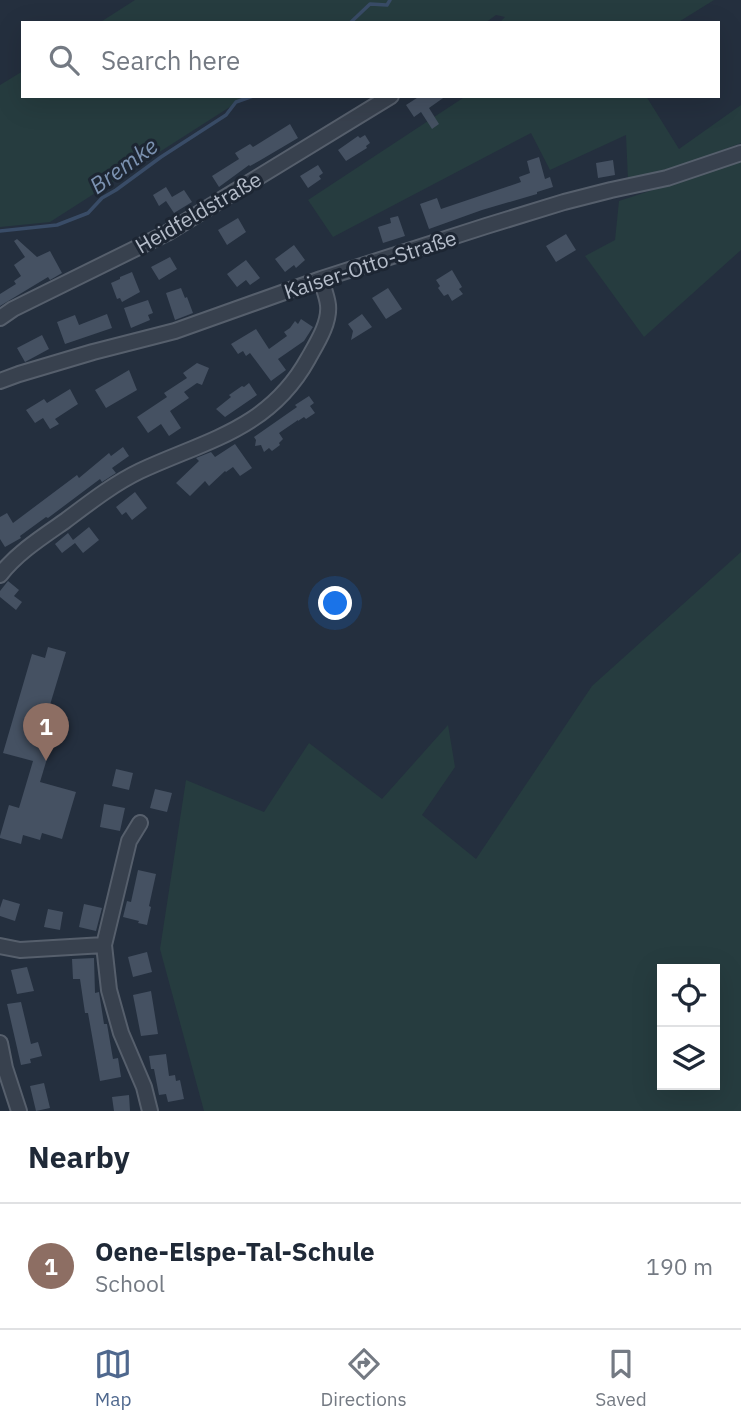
<!DOCTYPE html>
<html lang="en">
<head>
<meta charset="utf-8">
<style>
	body { margin:0; font-family:"IBM Plex Sans",sans-serif; background:#f6f6f7; color:#1f2937 }
	.controls { position:absolute; right:21px; bottom:21px; display:grid; overflow:hidden; border-radius:0px; box-shadow:0 7px 28px #0002 }
	.controls button { width:63px; height:63px; display:grid; place-items:center; padding:0; border:0; border-bottom:2px solid #e0e1e3; background:#fff; color:#1f2937; font:35px sans-serif }
	.you { position:absolute; left:336px; top:604px; width:24px; height:24px; margin:-18px; border:5px solid #fff; border-radius:50%; background:#1a73e8; box-shadow:0 0 0 10px #1a73e833 }
	.badge { display:grid; place-items:center; width:46px; height:46px; border-radius:50%; background:#4f688e; color:#fff; font-size:23px; font-weight:700 }
	.pin { position:absolute; translate:-50% -58px; filter:drop-shadow(0 2px 4px #0008) }
	.pin::after { content:''; position:absolute; top:37px; width:24px; height:21px; background:inherit; clip-path:polygon(0 0,100% 0,50% 100%) }
	.list { margin:0; padding:0; list-style:none }
	h2 { display:flex; justify-content:space-between; align-items:center; height:91px; margin:0; padding:0 28px; font-size:30px }
	h2 small { font-size:23px; font-weight:400; color:#747a83 }
	.list li { display:grid; grid-template-columns:46px 1fr auto; gap:21px; align-items:center; box-sizing:border-box; height:126px; padding:0 28px; border-top:2px solid #e0e1e3 }
	.list b { display:block; font-size:26px; white-space:nowrap }
	.list p { margin:0; font-size:23px; white-space:nowrap; color:#747a83 }
	.list em { font-size:23px; font-style:normal; color:#747a83 }
	.icon { flex:none; width:38px; height:38px; fill:none; stroke:currentColor; stroke-width:2; stroke-linecap:round; stroke-linejoin:round }
	.map { position:relative; flex:none; width:741px; height:1111px; overflow:hidden }
	.search { position:absolute; background:#fff; box-shadow:0 7px 28px #0002; left:21px; right:21px; top:21px; height:77px; display:flex; align-items:center; gap:18px; box-sizing:border-box; padding:0 24px; border-radius:0px; color:#747a83; font-size:26px }
	.sheet { height:217px; background:#fff }
	nav { display:flex; justify-content:space-around; align-items:center; box-sizing:border-box; height:98px; border-top:2px solid #e0e1e3; background:#fff; font-size:19px; color:#747a83 }
	nav a { display:grid; justify-items:center; gap:4px }
	nav .on { color:#4f688e }
	.map>svg:first-child { display:block }
	.green { fill:#263c3f; fill-rule:evenodd }
	.lines { fill:none; stroke-linecap:round; stroke-linejoin:round }
	.stream { stroke:#394c67; stroke-width:3.5 }
	.building { fill:#455162 }
	.minor-casing { stroke:#565f6c; stroke-width:18 }
	.minor { stroke:#38414e; stroke-width:14 }
	.labels { text-anchor:middle; dominant-baseline:central; stroke-width:6; stroke-linejoin:round; paint-order:stroke }
	.street-label { font-size:21px; fill:#b4bcc9; stroke:#1d2633 }
	.water-label { font-size:23px; font-style:italic; fill:#7c92b1; stroke:#1d2633 }
</style>
</head>
<body>
<div class="map">
<svg width="741" height="1111" viewBox="0 0 741 1111">
	<rect width="100%" height="100%" fill="#242f3e"/>
	<path class="green" d="M135 0H714L677 23H499L505 17 496 15 485 23H99Z
		M23 71V96H247L50 222 0 227V85Z
		M466 96H646L679 149 741 105V143L686 164 628 180 626 135 550 170 531 133 333 237 308 200Z
		M741 161V250L644 337 585 256 615 240 619 201Z
		M741 552V1111H204L160 949 186 780 264 812 309 743 382 799 448 725 455 767 422 815 476 859 592 686ZM715 969V1085H662V969Z"/>
	<g class="lines">
		<path class="stream" d="M350 23 370 4 387 5 390 0
			M0 231 57 225 88 213 102 198 116 190 161 157 226 115 236 102 253 96"/>
	</g>
	<path class="building" d="M420 96H446L429 108 439 124 432 129 421 112 414 117 406 105Z
		M290 124 298 138 259 161 250 166 249 165 219 187 212 176 239 159 235 153 250 144 253 147Z
		M365 135 370 143 366 146 367 148 346 161 338 150 358 136 360 138Z
		M539 157 545 179 550 177 553 187 537 192V194L482 210 429 229 420 204 437 198 441 209 521 182 519 177 530 173 527 161Z
		M613 160 615 175 598 178 596 163Z
		M318 165 323 173 319 176 321 179 308 188 300 176Z
		M166 187 172 197 184 190 192 202 174 213 166 201 159 206 153 195Z
		M398 216 405 236 383 243 378 227 391 223 390 218Z
		M238 218 246 232 227 245 218 230Z
		M566 234 576 250 556 262 546 246Z
		M17 239 37 257 50 251 62 273 50 280 48 277 0 306V294L16 284 14 281 21 276 14 265 25 257 14 241Z
		M294 245 305 260 296 268 294 265 285 272 275 259Z
		M170 257 177 269 159 280 151 267Z
		M246 260 260 278 250 285 246 280 237 287 227 274Z
		M452 270 462 287 459 289 463 294 452 301 448 294 444 296 438 288 440 286 436 280Z
		M132 272 140 292 122 302 120 298 117 299 111 283 120 279V277Z
		M181 288 185 298 187 297 193 313 175 320 166 293Z
		M388 288 402 309 386 319 372 298Z
		M148 300 153 313 148 315 150 320 131 328 124 308Z
		M107 314 112 328 65 344 57 322 75 315 79 325Z
		M362 314 372 327 351 340 353 331 348 324Z
		M301 319 313 327 304 341 278 359 286 370 271 381 250 353 246 356 243 351 238 354 231 344 256 329 269 349 287 336 284 332 290 328 295 321 298 324Z
		M42 335 49 349 25 362 17 348Z
		M197 363 209 368 202 385 197 383 184 392 189 398 170 411 181 428 169 436 161 424 148 433 137 417 167 397 164 393 187 378 183 373Z
		M129 370 137 390 106 408 95 390Z
		M249 383 257 395 225 417 216 409 231 397 229 395 242 386 244 387Z
		M70 389 78 404 55 419 59 424 50 429 43 418 35 423 26 410 44 399 47 403Z
		M309 396 314 403 310 406 315 413 306 419 304 417 298 421V420L279 433 283 439 279 443 280 445 272 451 269 448 264 452 261 445 255 446 256 440 254 437 297 407 295 405Z
		M235 444 252 468 240 476 233 467 226 472 225 471 209 486 205 481 190 496 176 483 199 461 196 458 211 452 215 457Z
		M123 447 129 456 112 468 116 473 102 482 100 479 48 518 46 517 20 536 21 538 5 547 0 539V517L7 513 13 523 77 475 79 478 109 453 111 456Z
		M135 492 147 508 132 520 126 512 122 515 116 507Z
		M89 527 99 540 83 553 75 543 62 553 55 544 68 533 73 540Z
		M8 581 19 590 14 596 22 602 16 610 0 597V591Z
		M48 647 66 652 43 728 55 732 40 782 76 792 62 839 42 833 40 840 23 835 21 844 0 838V836L9 805 19 808 33 761 3 753 32 654 45 658Z
		M116 769 133 773 129 790 112 786Z
		M155 789 172 793 167 812 150 808Z
		M104 804 125 808 120 831 100 827Z
		M138 870 156 874 149 906 151 907 147 925 138 923 139 921 123 917 127 901 131 902Z
		M3 899 20 904 15 921 0 916V908Z
		M84 904 102 908 96 931 79 927Z
		M48 909 63 912 60 930 44 927Z
		M147 952 152 972 133 977 128 957Z
		M94 958 95 993 99 992 104 1024H107L113 1059 118 1058 121 1077 100 1081 88 1013H85L80 979H73L72 959Z
		M27 967 34 991 17 994 11 970Z
		M151 991 158 1034 141 1036 133 995Z
		M21 1002 31 1044 38 1042 42 1056 30 1059 31 1063 21 1065 7 1004Z
		M166 1054 169 1076 175 1075 176 1081 180 1080 184 1099 168 1102 166 1094 159 1095 154 1069H151L149 1056Z
		M44 1083 50 1108 36 1111 30 1086Z
		M129 1095 130 1111H114L112 1097Z"/>
	<g class="lines">
		<defs>
			<path id="minor" d="M0 318 13 309 167 233 391 96
				M0 381 19 374 93 352 175 331 321 279 486 226 564 202 611 190 667 178 741 153
				M0 575C17 553 42 537 65 521 89 503 113 484 140 471 207 440 269 429 308 359 317 343 330 323 328 305 327 296 323 287 321 279
				M140 823 129 841 104 945 109 990 121 1033 144 1087 150 1111
				M0 946 20 950 104 945
				M0 1043 5 1068 19 1111"/>
		</defs>
		<use href="#minor" class="minor-casing"/>
		<use href="#minor" class="minor"/>
	</g>
	<g class="labels">
		<g class="street-label">
			<text transform="translate(198 212) rotate(-30)">Heidfeldstraße</text>
			<text transform="translate(370 264) rotate(-18)">Kaiser-Otto-Straße</text>
		</g>
		<g class="water-label">
			<text transform="translate(123 165) rotate(-36)">Bremke</text>
		</g>
	</g>
</svg>
<div class="controls">
<button><svg class="icon" aria-label="locate" viewBox="0 0 24 24"><circle cx="12" cy="12" r="6"/><path d="M12 2v4M12 18v4M2 12h4M18 12h4"/></svg></button>
<button><svg class="icon" aria-label="layers" viewBox="0 0 24 24"><path d="M12 4l9 5-9 5-9-5zM3 14l9 5 9-5"/></svg></button>
</div>
<div class="you"></div>
<div class="pin badge" style="left:46px;top:761px;background:#8d6e63">1</div>
<div class="search"><svg class="icon" aria-label="search" viewBox="0 0 24 24"><circle cx="10" cy="10" r="6"/><path d="M15 15l6 6"/></svg>Search here</div>
</div>
<section class="sheet">
<h2>Nearby<small></small></h2>
<ul class="list">
<li><span class="badge" style="background:#8d6e63">1</span><div><b>Oene-Elspe-Tal-Schule</b><p>School</p></div><em>190 m</em></li>
</ul>
</section>
<nav>
<a class="on"><svg class="icon" aria-label="map" viewBox="0 0 24 24"><path d="M3 6l6-2 6 2 6-2v14l-6 2-6-2-6 2zM9 4v14M15 6v14"/></svg>Map</a>
<a><svg class="icon" aria-label="directions" viewBox="0 0 24 24"><path d="M12 3l9 9-9 9-9-9zM9 14v-3h6M13 9l2 2-2 2"/></svg>Directions</a>
<a><svg class="icon" aria-label="saved" viewBox="0 0 24 24"><path d="M7 4h10v16l-5-4-5 4z"/></svg>Saved</a>
</nav>
</body>
</html>
